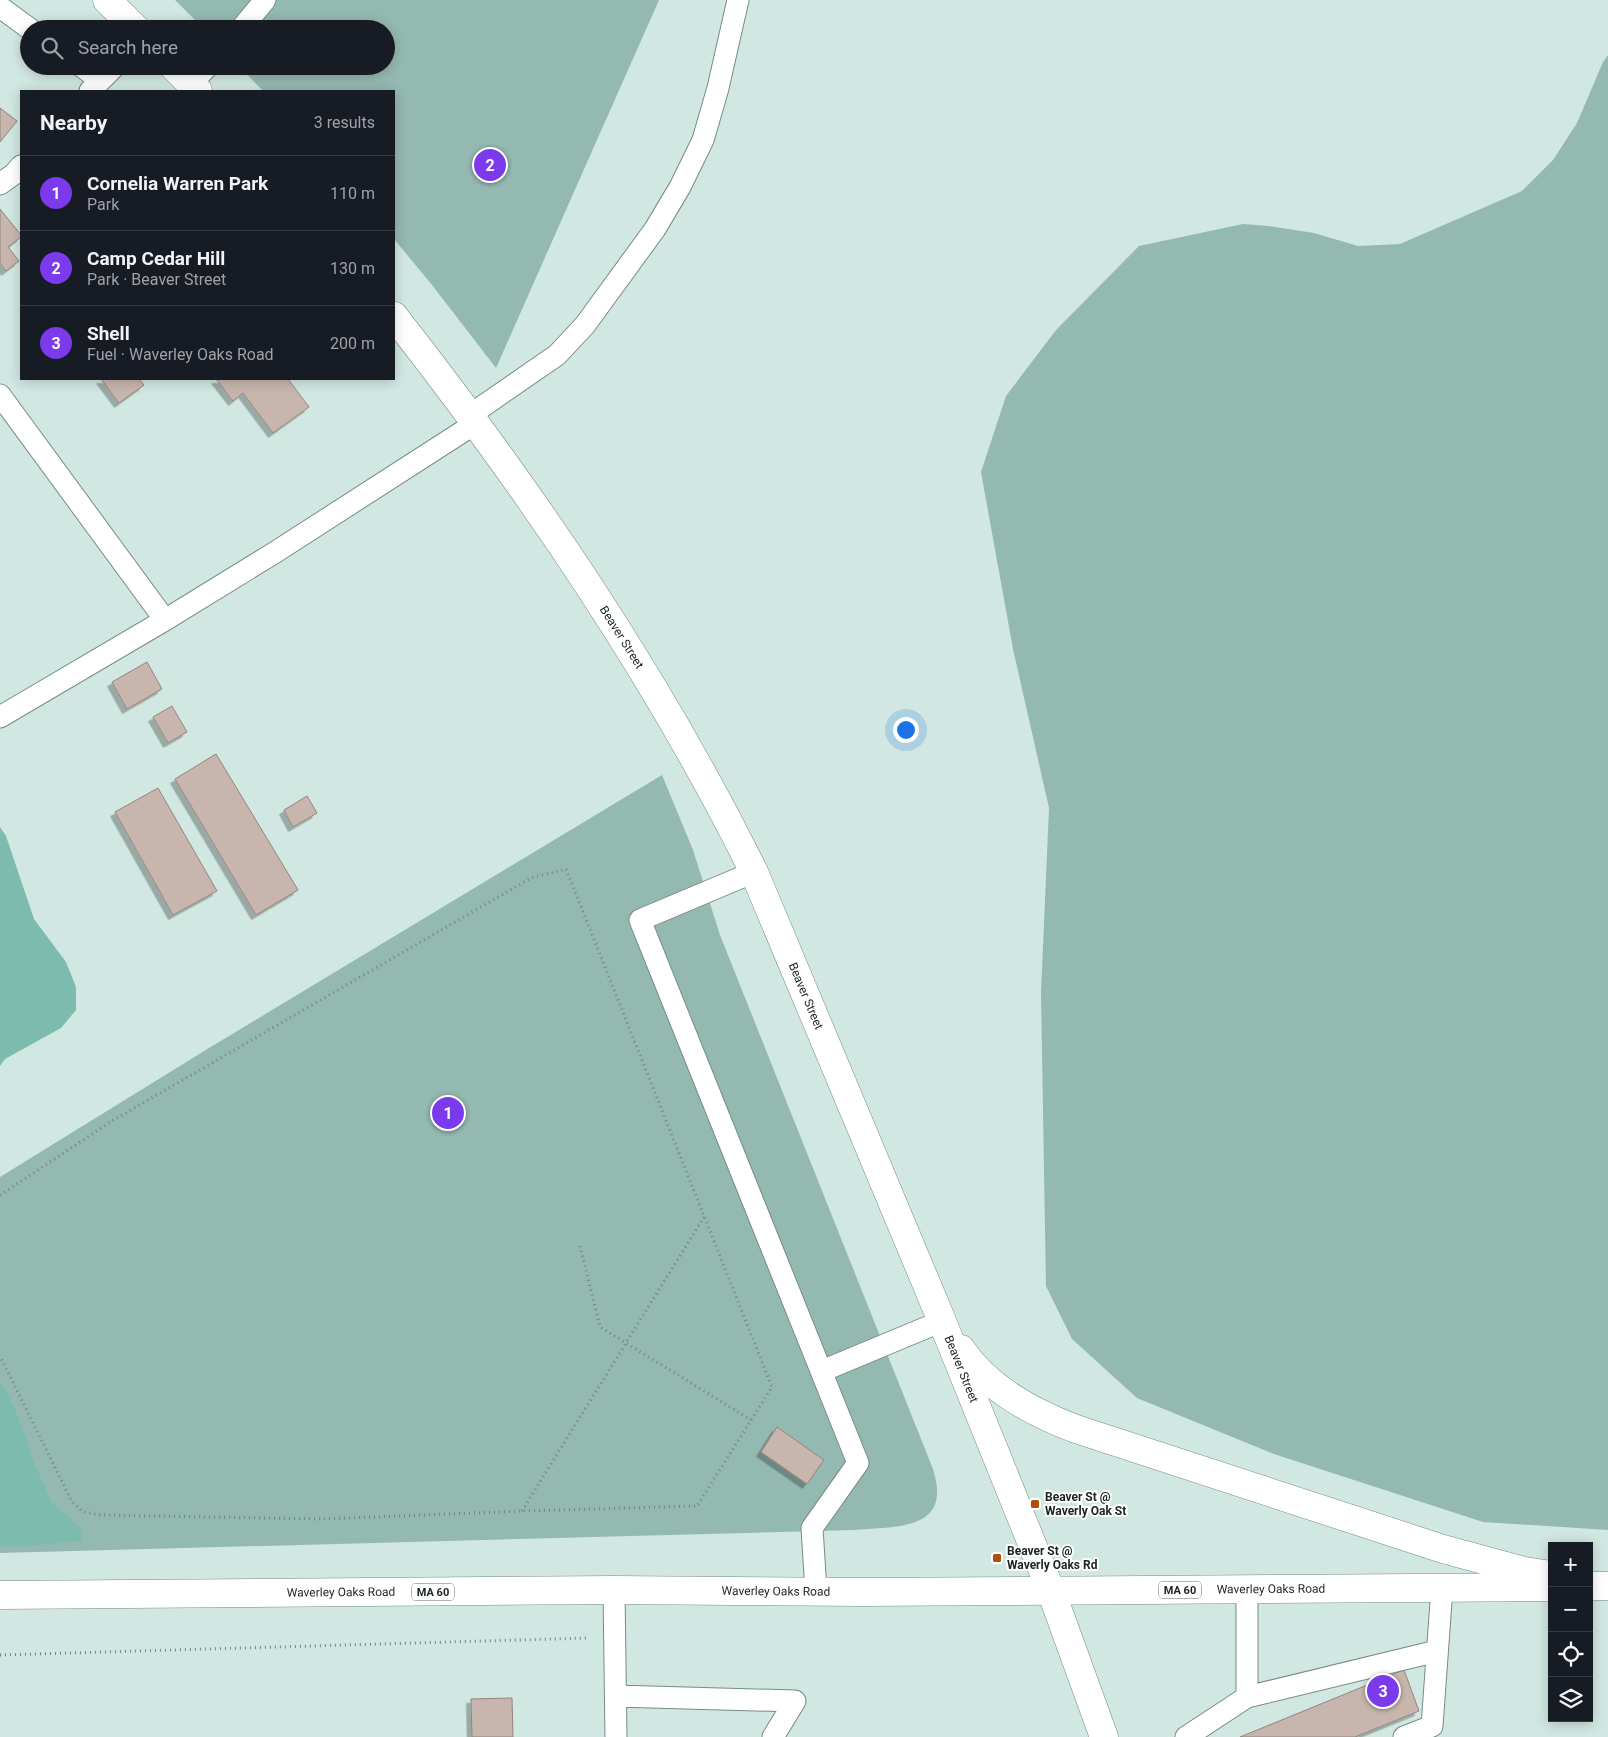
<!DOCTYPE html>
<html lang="en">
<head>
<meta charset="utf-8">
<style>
	body { margin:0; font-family:Roboto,sans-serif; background:#242831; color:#f1f3f6 }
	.controls { position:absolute; right:15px; bottom:15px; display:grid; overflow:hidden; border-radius:0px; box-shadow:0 2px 12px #0003 }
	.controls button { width:45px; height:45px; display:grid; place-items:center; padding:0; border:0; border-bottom:1px solid #363941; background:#171b24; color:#f1f3f6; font:25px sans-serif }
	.you { position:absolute; left:905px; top:729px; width:18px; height:18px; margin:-12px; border:4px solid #fff; border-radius:50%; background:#1a73e8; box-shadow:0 0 0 8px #1a73e833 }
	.badge { display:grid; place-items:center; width:32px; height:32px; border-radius:50%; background:#7c3aed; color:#fff; font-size:16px; font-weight:700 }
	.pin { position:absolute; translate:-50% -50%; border:2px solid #fff; box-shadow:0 1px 5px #0006 }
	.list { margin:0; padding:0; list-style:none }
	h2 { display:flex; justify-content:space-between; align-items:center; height:65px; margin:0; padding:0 20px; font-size:21px }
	h2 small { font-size:16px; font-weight:400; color:#9ea1a6 }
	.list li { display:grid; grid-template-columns:32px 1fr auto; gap:15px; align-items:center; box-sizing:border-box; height:75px; padding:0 20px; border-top:1px solid #363941 }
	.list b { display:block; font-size:19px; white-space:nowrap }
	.list p { margin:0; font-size:16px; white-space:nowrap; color:#9ea1a6 }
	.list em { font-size:16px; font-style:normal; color:#9ea1a6 }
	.icon { flex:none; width:28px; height:28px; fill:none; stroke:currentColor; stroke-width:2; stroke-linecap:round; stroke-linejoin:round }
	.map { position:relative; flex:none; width:1608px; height:1737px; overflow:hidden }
	.search { position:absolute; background:#171b24; box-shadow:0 2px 12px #0003; left:20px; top:20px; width:375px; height:55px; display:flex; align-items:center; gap:12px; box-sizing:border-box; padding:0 18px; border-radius:28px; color:#9ea1a6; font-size:19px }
	.panel { position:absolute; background:#171b24; box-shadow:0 2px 12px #0003; left:20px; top:90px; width:375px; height:290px; border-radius:0px }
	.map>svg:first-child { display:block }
	.green { fill:#94b9b1 }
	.forest { fill:#7ebbaf }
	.building { fill:#c8b6ae; stroke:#95847c; filter:url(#shadow) }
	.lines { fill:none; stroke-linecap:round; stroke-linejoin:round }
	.lane-casing { stroke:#778b87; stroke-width:23 }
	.secondary-casing { stroke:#778b87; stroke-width:29 }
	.primary-casing { stroke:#778b87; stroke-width:29 }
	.path { stroke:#748380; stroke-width:3; stroke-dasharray:1 4; stroke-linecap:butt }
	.lane { stroke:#fff; stroke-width:21 }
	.secondary { stroke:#fff; stroke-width:28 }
	.primary { stroke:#fff; stroke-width:28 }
	.poi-dot { fill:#b04e12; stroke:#fff; stroke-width:2 }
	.labels { text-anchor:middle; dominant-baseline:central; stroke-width:4; stroke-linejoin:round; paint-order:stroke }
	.shield { fill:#fff; stroke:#606664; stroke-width:1 }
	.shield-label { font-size:11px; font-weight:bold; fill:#1c2422 }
	.street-label { font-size:12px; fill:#1c2422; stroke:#fff }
	.poi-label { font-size:12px; font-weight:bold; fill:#1c2422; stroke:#fff; text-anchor:start }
</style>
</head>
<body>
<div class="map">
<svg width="1608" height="1737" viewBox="0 0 1608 1737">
	<defs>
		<filter id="shadow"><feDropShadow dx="-4.5" dy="4.5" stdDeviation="0" flood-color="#0004"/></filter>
	</defs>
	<rect width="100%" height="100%" fill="#d1e7e2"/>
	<path class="green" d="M175 0H659L496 368 432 285 394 239V91H263L239 66H386V29H204Z
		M1608 55V1530L1483 1522 1274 1454 1137 1398 1072 1339 1046 1286 1041 993 1049 808 1013 649 981 472 1006 396 1056 330 1139 246 1243 224 1269 226 1314 233 1358 246 1400 244 1522 191 1553 160 1577 123 1603 62Z
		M662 775 693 850 720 935 933 1469C953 1532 896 1526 853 1530L0 1553V1177L209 1048Z"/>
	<path class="forest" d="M0 827 6 836 34 919 66 962 76 987V1010L61 1028 5 1059 0 1066Z
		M0 1381 15 1408 34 1463 52 1503 82 1529 81 1541 25 1546H0Z"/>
	<path class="building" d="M0 108 17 121 0 142Z
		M0 209 21 235V237L8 247 19 261 6 271 0 263Z
		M101 379H139L144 385 119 403Z
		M216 379H288L309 407 273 433 243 393 233 401Z
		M147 662 162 689 127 709 112 682Z
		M172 706 187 732 168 743 153 717Z
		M216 754 298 890 256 915 175 779Z
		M158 788 217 891 173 915 115 812Z
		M307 796 317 813 293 827 284 810Z
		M777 1427 824 1460 807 1484 761 1452Z
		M1404 1670 1419 1711 1355 1737H1240Z
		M512 1698 513 1737H472L471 1699Z"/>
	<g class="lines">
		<defs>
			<path id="lane" d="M0 7 30 29
				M241 29 265 0
				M81 66 100 80
				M191 84 208 66
				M90 91 115 66
				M0 184 14 174 21 166
				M0 395 165 620
				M470 415 557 355 585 325 655 229 680 187 703 140 718 88 738 0
				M0 717 165 620 274 553 476 423
				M754 872 640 920 858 1463 812 1528 816 1591
				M822 1371 942 1321
				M614 1590 616 1737
				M616 1696 795 1701 773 1737
				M1247 1697 1437 1651
				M1186 1737 1247 1697V1589
				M1404 1737 1432 1726 1442 1588"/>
			<g id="secondary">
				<path d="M107 0 136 29"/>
				<path d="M173 66 198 91"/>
				<path id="s1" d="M394 316C530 490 656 674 754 872L942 1321 1051 1591 1104 1737"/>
				<path d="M961 1349C988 1389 1032 1412 1076 1429L1443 1549 1524 1571 1552 1575"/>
			</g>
			<g id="primary">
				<path d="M1589 1586H1608"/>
				<path id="s2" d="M0 1595 614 1590 865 1592 1552 1587"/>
			</g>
		</defs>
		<use href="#lane" class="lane-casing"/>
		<use href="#secondary" class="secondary-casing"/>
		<use href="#primary" class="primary-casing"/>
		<path class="path" d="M0 1195 112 1121 531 878 566 869 772 1387 697 1506 522 1511 323 1519 99 1515 82 1511 71 1500 0 1356
			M580 1246 600 1327 751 1420
			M522 1511 704 1217
			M0 1655 587 1638"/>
		<use href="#lane" class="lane"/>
		<use href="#secondary" class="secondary"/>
		<use href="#primary" class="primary"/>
	</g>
	<g class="poi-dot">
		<rect x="1030" y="1499" width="10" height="10" rx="2.5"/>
		<rect x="992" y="1553" width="10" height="10" rx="2.5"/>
	</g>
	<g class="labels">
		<g class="shield">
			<rect x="1159" y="1581.5" width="42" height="17" rx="4"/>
			<rect x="412" y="1583.5" width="42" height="17" rx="4"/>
		</g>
		<g class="shield-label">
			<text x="1180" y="1590">MA 60</text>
			<text x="433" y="1592">MA 60</text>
		</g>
		<g class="street-label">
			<text stroke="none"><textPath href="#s1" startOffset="394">Beaver Street</textPath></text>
			<text stroke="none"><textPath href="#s1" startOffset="798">Beaver Street</textPath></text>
			<text stroke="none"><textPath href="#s1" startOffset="1202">Beaver Street</textPath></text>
			<text stroke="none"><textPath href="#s2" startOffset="1271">Waverley Oaks Road</textPath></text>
			<text stroke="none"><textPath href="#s2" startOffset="776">Waverley Oaks Road</textPath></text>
			<text stroke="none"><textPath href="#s2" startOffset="341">Waverley Oaks Road</textPath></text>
		</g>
		<g class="poi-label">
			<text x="1045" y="1497">Beaver St @<tspan x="1045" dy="14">Waverly Oak St</tspan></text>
			<text x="1007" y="1551">Beaver St @<tspan x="1007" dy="14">Waverly Oaks Rd</tspan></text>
		</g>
	</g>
</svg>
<div class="controls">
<button>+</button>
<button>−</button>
<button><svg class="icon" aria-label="locate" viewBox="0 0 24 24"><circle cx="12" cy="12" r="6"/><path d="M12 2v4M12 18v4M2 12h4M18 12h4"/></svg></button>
<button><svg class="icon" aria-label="layers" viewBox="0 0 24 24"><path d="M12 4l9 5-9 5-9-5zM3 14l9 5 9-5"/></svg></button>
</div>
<div class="you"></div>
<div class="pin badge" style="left:448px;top:1113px">1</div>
<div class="pin badge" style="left:490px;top:165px">2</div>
<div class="pin badge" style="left:1383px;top:1691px">3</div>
<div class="search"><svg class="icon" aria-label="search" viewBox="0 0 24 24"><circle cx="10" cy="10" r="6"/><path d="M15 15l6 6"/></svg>Search here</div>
<section class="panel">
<h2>Nearby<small>3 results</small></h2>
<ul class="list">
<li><span class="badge">1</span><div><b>Cornelia Warren Park</b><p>Park</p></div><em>110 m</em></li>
<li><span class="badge">2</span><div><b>Camp Cedar Hill</b><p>Park · Beaver Street</p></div><em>130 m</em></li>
<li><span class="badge">3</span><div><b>Shell</b><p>Fuel · Waverley Oaks Road</p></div><em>200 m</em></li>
</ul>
</section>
</div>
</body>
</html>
